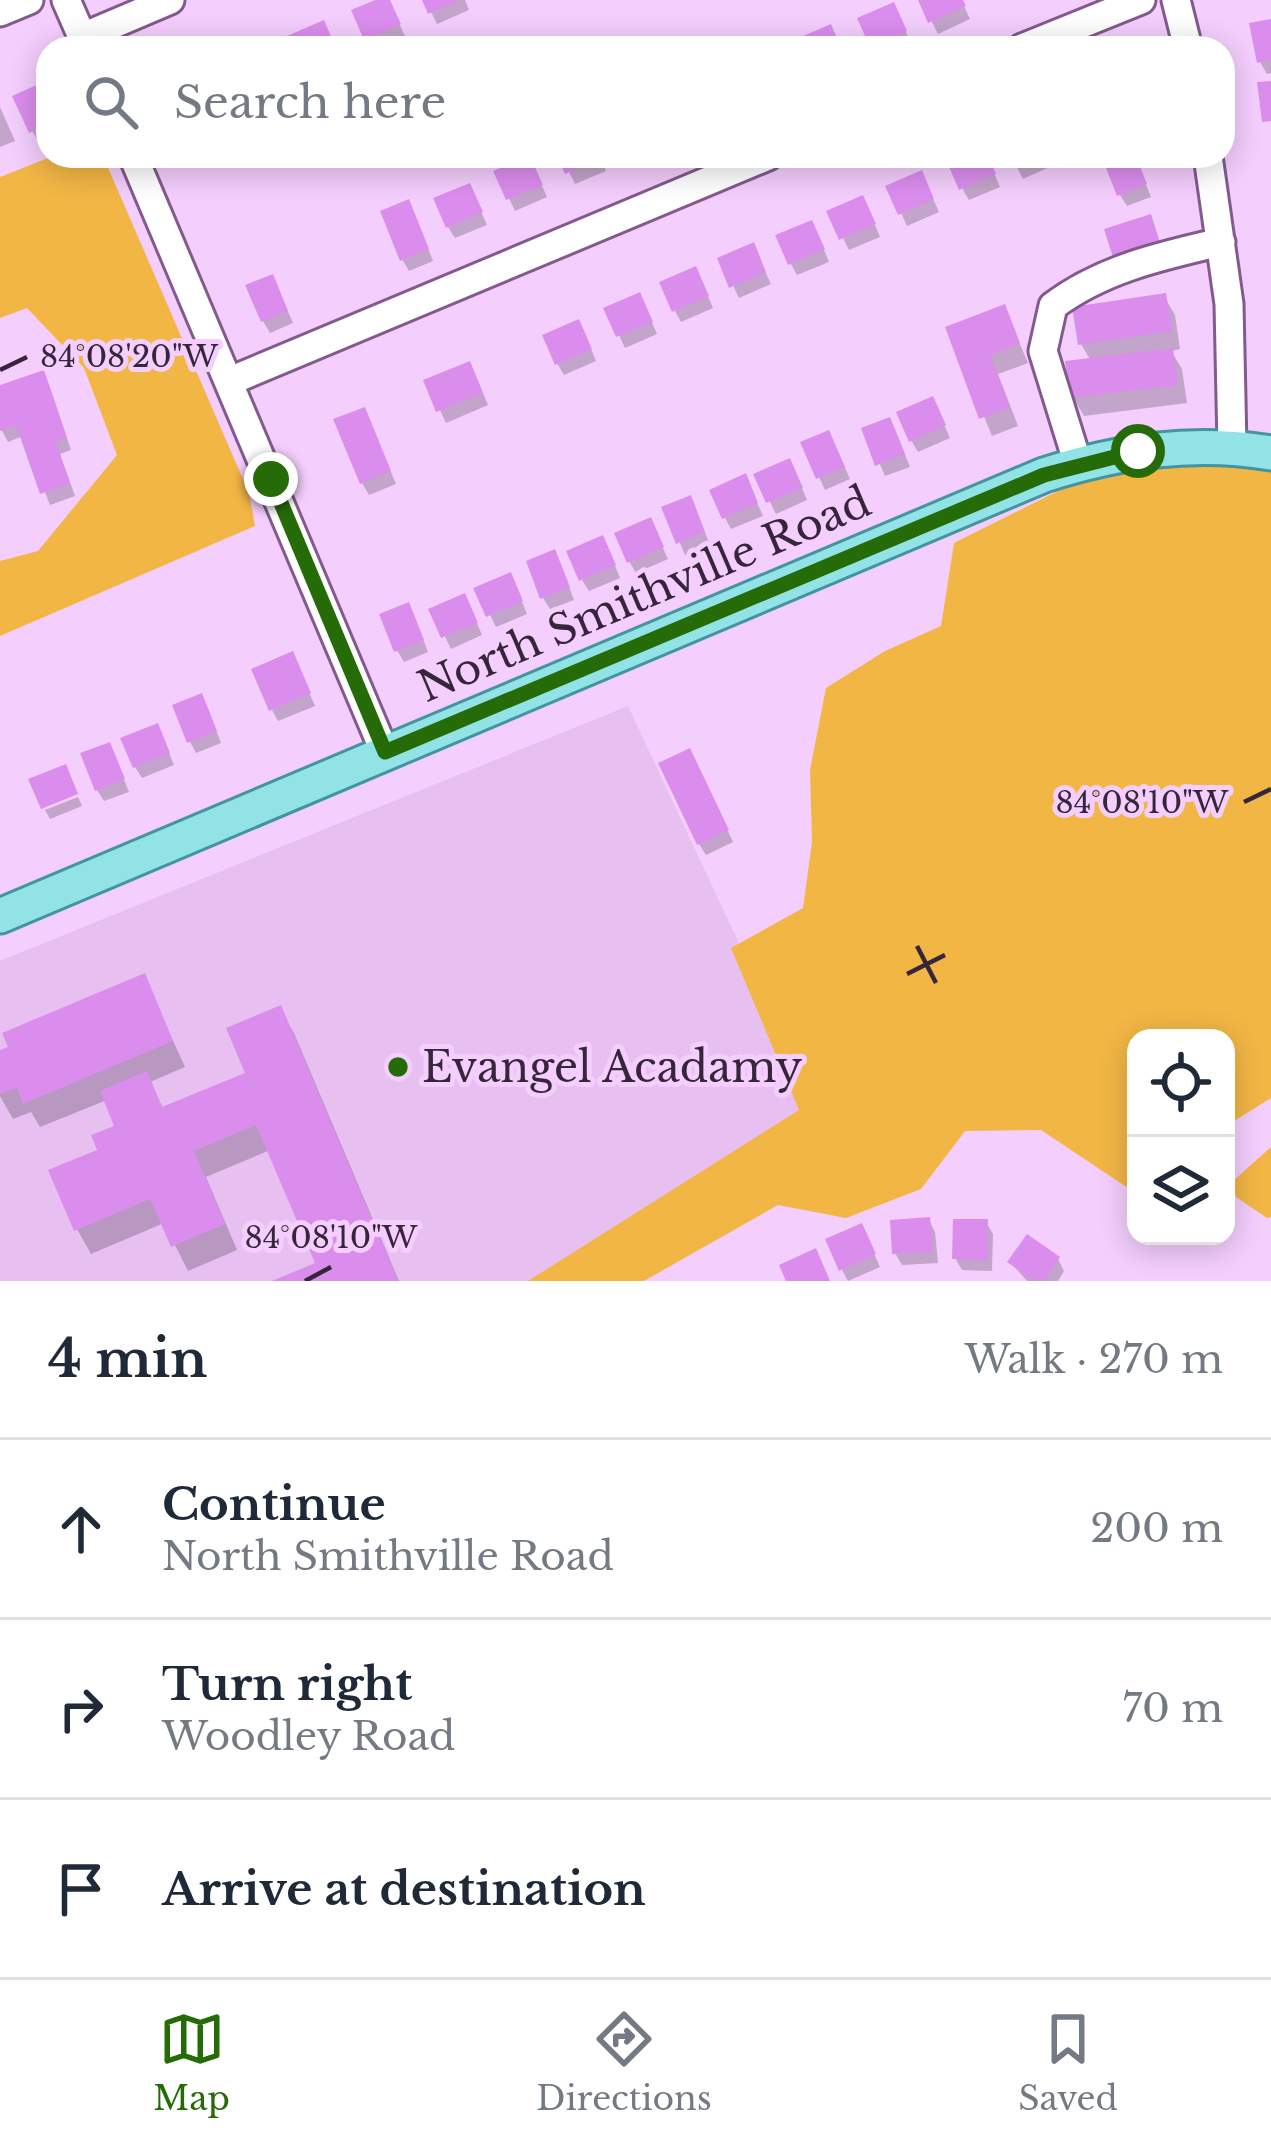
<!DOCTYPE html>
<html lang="en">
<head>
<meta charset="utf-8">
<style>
	body { margin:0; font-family:"Libre Baskerville",serif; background:#f2f2f3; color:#1f2937 }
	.controls { position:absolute; right:36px; bottom:36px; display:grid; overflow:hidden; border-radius:24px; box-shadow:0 6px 30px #0003 }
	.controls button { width:108px; height:108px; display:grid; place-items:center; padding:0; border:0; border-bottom:3px solid #e0e1e3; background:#fff; color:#1f2937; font:60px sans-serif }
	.stop { position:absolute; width:36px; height:36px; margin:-27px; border:9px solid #256c08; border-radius:50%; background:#fff }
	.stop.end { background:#256c08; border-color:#fff; box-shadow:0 3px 12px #0008 }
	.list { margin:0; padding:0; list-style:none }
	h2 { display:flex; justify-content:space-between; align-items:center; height:156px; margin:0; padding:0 48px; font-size:51px }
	h2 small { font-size:39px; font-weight:400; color:#747a83 }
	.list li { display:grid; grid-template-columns:78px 1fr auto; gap:36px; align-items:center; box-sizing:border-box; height:180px; padding:0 48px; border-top:3px solid #e0e1e3 }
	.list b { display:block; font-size:45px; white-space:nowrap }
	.list p { margin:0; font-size:39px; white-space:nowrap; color:#747a83 }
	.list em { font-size:39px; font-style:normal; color:#747a83 }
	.icon { flex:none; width:66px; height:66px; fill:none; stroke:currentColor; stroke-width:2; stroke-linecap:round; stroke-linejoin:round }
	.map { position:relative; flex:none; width:1271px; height:1281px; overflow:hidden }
	.search { position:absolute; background:#fff; box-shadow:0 6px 30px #0003; left:36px; right:36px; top:36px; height:132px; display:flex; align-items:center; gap:30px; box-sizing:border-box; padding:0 42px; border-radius:36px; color:#747a83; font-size:45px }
	.sheet { height:696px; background:#fff }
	nav { display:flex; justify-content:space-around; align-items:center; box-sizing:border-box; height:168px; border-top:3px solid #e0e1e3; background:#fff; font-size:33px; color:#747a83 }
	nav a { display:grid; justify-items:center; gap:6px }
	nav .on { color:#256c08 }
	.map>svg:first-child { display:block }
	.built { fill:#e7bff1 }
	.green { fill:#f2b645 }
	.shadow { fill:#0003 }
	.building { fill:#db8dee }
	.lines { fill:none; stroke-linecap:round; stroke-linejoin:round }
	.minor-casing { stroke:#835a8e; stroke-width:33 }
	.major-casing { stroke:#4194a0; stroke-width:39 }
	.minor { stroke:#fff; stroke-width:27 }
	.major { stroke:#91e3e6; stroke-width:33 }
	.route { stroke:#256c08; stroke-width:15 }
	.ticks { fill:none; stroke:#36253b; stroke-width:4.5 }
	.poi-dot { fill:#256c08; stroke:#f4cefd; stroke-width:4.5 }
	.labels { text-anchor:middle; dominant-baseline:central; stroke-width:10; stroke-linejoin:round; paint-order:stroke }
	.street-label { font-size:42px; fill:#36253b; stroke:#f4cefd }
	.poi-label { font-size:42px; fill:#36253b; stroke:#f4cefd; text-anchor:start }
	.ticks-label { font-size:30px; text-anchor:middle; fill:#36253b; stroke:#f4cefd; stroke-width:10; stroke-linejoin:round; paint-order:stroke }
</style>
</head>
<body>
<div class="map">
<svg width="1271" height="1281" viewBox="0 0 1271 1281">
	<rect width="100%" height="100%" fill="#f4cefd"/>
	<path class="built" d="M628 706 846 1172 585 1281H0V961Z"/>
	<path class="green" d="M53 156H103L249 493 255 526 0 636V561L38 551 117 455 84 368 27 308 0 318V177Z
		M1138 451 1271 455V1098L1226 1126V1038H1136V1183L1128 1188 1041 1130 965 1131 921 1189 846 1218 778 1205 644 1281H528L799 1110 731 948 803 908 812 842 810 770 826 688 885 651 941 626 954 543Z
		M1271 1147V1217L1267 1218 1236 1197 1232 1182Z"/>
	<path class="shadow" d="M382 0H388L405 36 372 48 367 39Z
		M425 0H465L469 10 437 24Z
		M921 0H961L970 19 938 34Z
		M900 17 911 44 902 48H874L861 19Z
		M1271 22V73L1267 74 1260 62Z
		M48 100V139L39 143 32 131Z
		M0 107 15 141 0 147Z
		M561 156H600L606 171 575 184Z
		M964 156H987L1000 187 969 200 962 188Z
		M1011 156H1051L1054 165 1023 179Z
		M1116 156H1134L1151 197 1127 206 1120 195Z
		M535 170 547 197 515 211 497 173Z
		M927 185 939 212 907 226 889 187Z
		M475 198 487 225 455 238 448 227Z
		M869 210 880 237 849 250 830 212Z
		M415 215 433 261 409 271 402 259Z
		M818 235 829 262 797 275 791 264Z
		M759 258 771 284 739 298 721 260Z
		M702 282 713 308 681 322 675 311Z
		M278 289 293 323 270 333 263 321Z
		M1164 296 1175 315 1180 349 1171 351 1182 369 1187 403 1084 416 1073 397 1091 361 1081 344Z
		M645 307 657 334 625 348 607 309Z
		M1004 307 1028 363 998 374 1018 426 992 436 948 328Z
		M585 334 596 361 564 375 557 363Z
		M476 376 488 405 446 423 427 382Z
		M49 385 71 450 60 454 75 496 50 505 23 436 8 442 0 427V398Z
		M938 411 950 438 918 452 911 440Z
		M370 422 396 484 369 495 362 483Z
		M865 430 896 432 910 467 885 476Z
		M804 444 835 445 850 479 825 490Z
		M796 474 807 500 776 514 757 476Z
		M751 489 763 516 731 529 725 518Z
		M665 508 696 510 710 545 685 555Z
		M656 533 668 559 636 573 629 561Z
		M609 551 620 578 589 591 582 580Z
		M561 565 574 600 550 609 543 598Z
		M516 587 527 614 496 627 477 589Z
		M471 609 482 635 451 649 432 610Z
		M415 618 428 652 404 662 397 650Z
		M298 667 315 706 278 721 272 710Z
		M208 709 221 743 196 753 190 742Z
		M163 738 174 765 142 778 135 767Z
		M115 757 129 792 104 801 97 790Z
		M696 764 733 842 706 855 699 844Z
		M78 797 82 806 50 819 45 810Z
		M144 977 185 1067 150 1082 164 1110 249 1074 280 1009 294 1033 399 1281H280L319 1264 270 1150 206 1177 237 1250 188 1271 164 1223 91 1254 77 1229 101 1151 118 1127 107 1100 40 1127 31 1112 13 1119 0 1096V1054Z
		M929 1220 935 1232 938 1263 902 1265 895 1253Z
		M986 1222 993 1234 992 1271 962 1270 955 1258Z
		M867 1238 880 1267 848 1281 842 1270Z
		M1058 1259 1064 1271 1058 1281H1027L1011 1263Z"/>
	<path class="building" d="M375 0H390L401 24 364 40 351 10Z
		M422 0H460L428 14Z
		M918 0H963L966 6 928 23Z
		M894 2 907 31 870 47 857 18Z
		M1271 19V60L1257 63 1249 23Z
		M324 20 336 48H284L280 39Z
		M831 24 841 48H797L794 40Z
		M1271 81V121L1262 122 1257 82Z
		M41 83 48 97V124L29 133 12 96Z
		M530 156 543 185 506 200 493 171Z
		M557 156H608L565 174Z
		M956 156H988L996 174 959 190 946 160Z
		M1108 156H1136L1147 184 1117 196 1102 158Z
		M922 170 934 199 898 215 885 186Z
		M470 183 483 212 446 228 433 198Z
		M863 195 876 224 839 240 826 211Z
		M409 199 429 249 400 261 380 211Z
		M1151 214 1162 249 1115 264 1104 229Z
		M812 220 825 249 788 265 775 235Z
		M754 242 766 272 729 288 717 258Z
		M696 266 709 296 672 312 659 282Z
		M273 274 288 311 261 322 245 285Z
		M640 292 653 322 616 337 603 308Z
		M1166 293 1172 331 1078 345 1072 307Z
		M1005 304 1020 343 990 355 1010 407 979 419 945 327Z
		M579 319 592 349 555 365 542 335Z
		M1173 348 1178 385 1070 398 1065 361Z
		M470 361 483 393 436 412 423 380Z
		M44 370 67 438 56 442 70 484 40 494 16 425 0 431V385Z
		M933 396 946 425 909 442 896 412Z
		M365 407 391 471 360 484 333 419Z
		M890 417 905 454 875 466 861 428Z
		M829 430 845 467 816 479 800 442Z
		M790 458 803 488 766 503 753 474Z
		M746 473 758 503 722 519 709 490Z
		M691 495 705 532 676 544 661 507Z
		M651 517 664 547 627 563 614 533Z
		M603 535 616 565 579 581 566 551Z
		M555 549 570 587 540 599 526 561Z
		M511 572 523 601 486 617 473 588Z
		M465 593 478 623 441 638 428 609Z
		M409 602 424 640 394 652 379 614Z
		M293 651 311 693 269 711 251 669Z
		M202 693 217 731 187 743 172 705Z
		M158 723 170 753 133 768 120 738Z
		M110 742 125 779 95 791 80 753Z
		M690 748 729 830 697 845 658 763Z
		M66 764 78 794 41 809 28 779Z
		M145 973 173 1041 23 1104 17 1088 0 1094V1050L8 1047 2 1033Z
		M281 1005 398 1281H272L315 1263 256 1125 194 1151 225 1224 171 1247 150 1199 74 1231 48 1170 97 1150 91 1135 114 1126 100 1091 147 1071 162 1107 245 1073 226 1028Z
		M930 1217 933 1252 892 1254 890 1220Z
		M953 1219H988L987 1260 952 1259Z
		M862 1223 876 1254 839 1271 825 1239Z
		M1027 1234 1060 1257 1044 1281H1034L1007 1262Z
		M816 1248 830 1281H786L779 1265Z"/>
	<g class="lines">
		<defs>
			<path id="minor" d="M66 0 87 48
				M1176 0 1188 48
				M0 12 29 0
				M83 37 170 0
				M1022 48 1141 0
				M133 156 385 753
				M1208 156 1229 304 1232 447
				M230 381 768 156
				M1078 464 1043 351 1053 306C1102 269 1161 256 1221 242"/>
			<path id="major" d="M0 916 1044 475C1119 451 1193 440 1271 453"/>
		</defs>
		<use href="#minor" class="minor-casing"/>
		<use href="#major" class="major-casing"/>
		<use href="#minor" class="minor"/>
		<use href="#major" class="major"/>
	</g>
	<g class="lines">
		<path class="route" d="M271 479 385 752 1044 475 1138 451"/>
	</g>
	<path class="ticks" d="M0 370 27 357M1244 802 1271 789M917 946 936 983M907 974 945 955M305 1281 331 1267"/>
	<circle class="poi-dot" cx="398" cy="1067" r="12"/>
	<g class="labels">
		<g class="street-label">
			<text transform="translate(644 594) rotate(-23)">North Smithville Road</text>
		</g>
		<g class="poi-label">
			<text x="422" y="1067">Evangel Acadamy</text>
		</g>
	</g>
	<g class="ticks-label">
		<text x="129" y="367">84°08'20"W</text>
		<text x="1142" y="813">84°08'10"W</text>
		<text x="331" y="1248">84°08'10"W</text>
	</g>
</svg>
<div class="controls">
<button><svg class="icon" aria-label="locate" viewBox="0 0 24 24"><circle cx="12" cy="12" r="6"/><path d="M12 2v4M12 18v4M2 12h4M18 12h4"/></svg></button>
<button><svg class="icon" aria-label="layers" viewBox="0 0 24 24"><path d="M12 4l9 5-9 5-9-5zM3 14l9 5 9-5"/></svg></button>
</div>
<div class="stop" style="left:1138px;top:451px"></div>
<div class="stop end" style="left:271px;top:479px"></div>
<div class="search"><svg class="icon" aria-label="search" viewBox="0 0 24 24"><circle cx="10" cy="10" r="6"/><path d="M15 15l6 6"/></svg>Search here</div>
</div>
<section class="sheet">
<h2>4 min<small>Walk · 270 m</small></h2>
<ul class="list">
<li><svg class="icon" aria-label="ahead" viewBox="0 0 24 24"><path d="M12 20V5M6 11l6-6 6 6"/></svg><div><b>Continue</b><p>North Smithville Road</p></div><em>200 m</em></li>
<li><svg class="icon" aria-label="right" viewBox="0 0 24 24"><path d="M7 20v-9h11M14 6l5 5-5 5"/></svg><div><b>Turn right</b><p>Woodley Road</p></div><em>70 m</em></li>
<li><svg class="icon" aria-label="arrive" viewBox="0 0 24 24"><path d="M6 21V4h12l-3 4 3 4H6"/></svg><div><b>Arrive at destination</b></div></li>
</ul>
</section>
<nav>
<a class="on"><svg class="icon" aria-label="map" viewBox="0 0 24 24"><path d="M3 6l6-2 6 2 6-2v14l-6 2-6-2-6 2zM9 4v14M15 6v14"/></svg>Map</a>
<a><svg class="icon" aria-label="directions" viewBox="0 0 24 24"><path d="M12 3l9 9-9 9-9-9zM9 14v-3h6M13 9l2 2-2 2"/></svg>Directions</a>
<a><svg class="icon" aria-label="saved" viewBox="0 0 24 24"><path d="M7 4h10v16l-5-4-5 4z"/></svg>Saved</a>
</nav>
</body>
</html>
